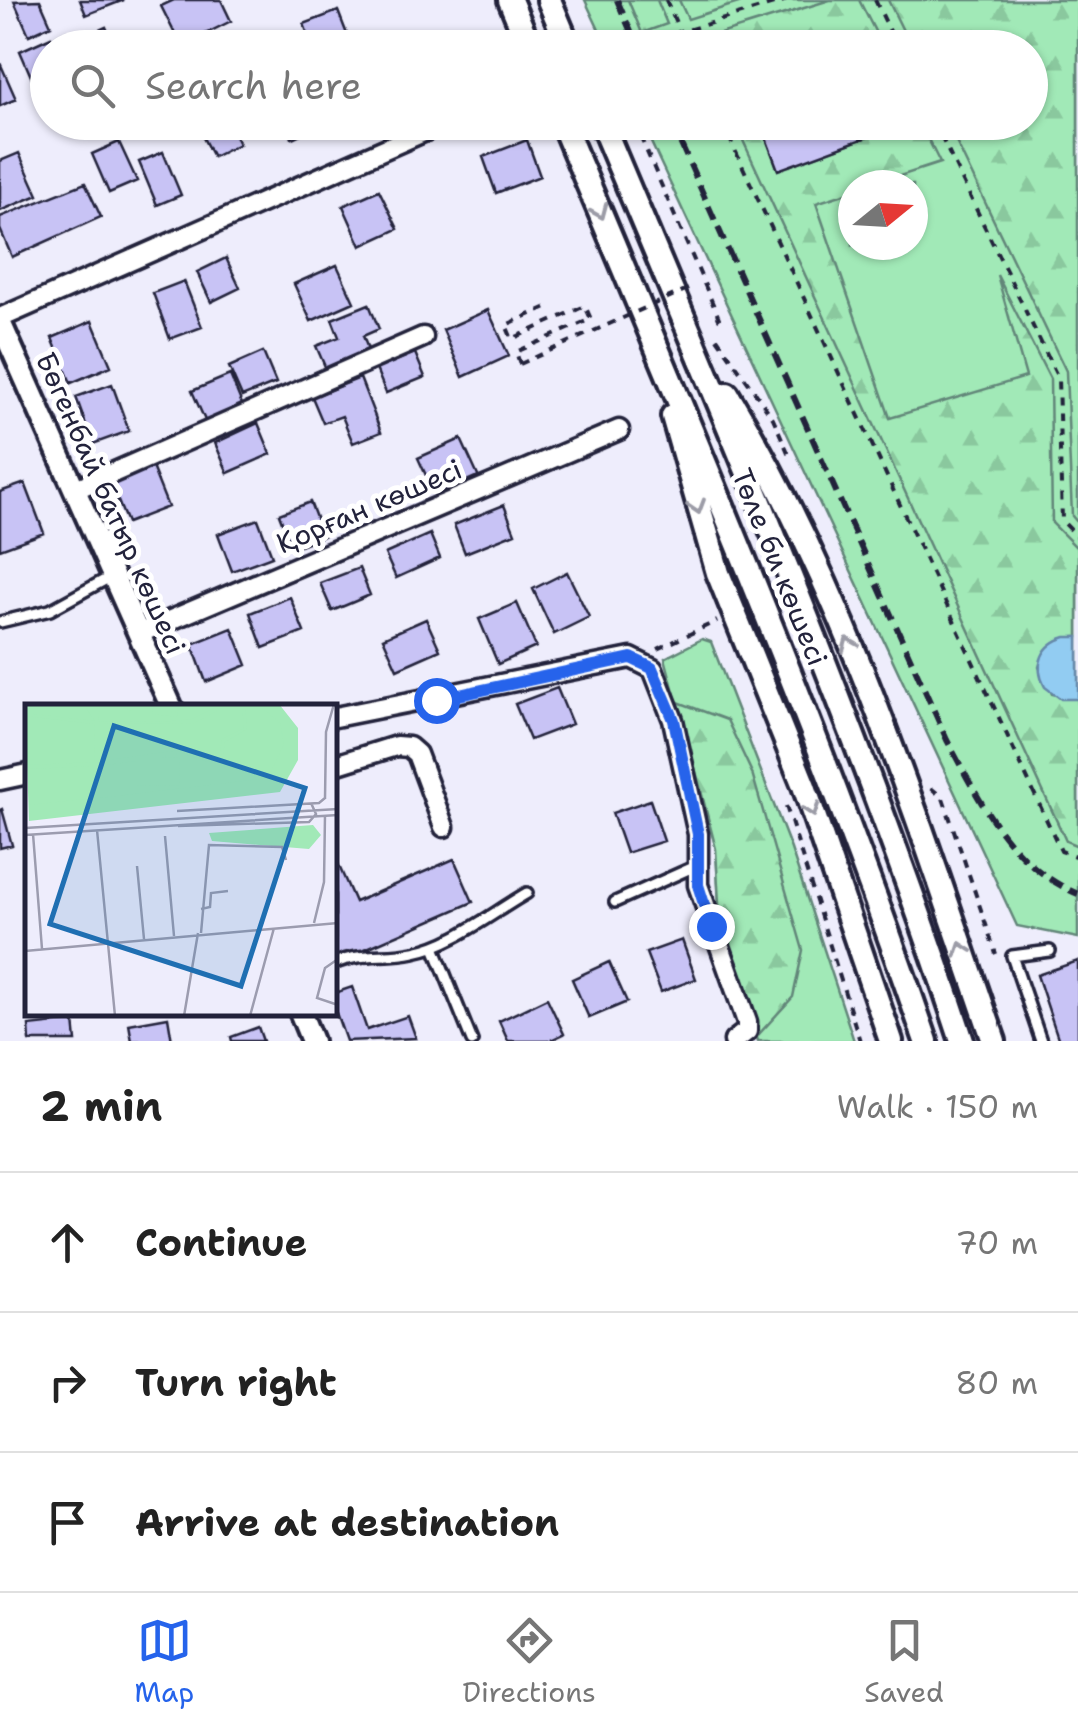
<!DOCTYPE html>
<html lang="en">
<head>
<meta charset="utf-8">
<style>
	body { margin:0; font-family:"Shantell Sans",sans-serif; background:#f2f2f2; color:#222 }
	.compass { position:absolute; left:838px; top:170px; width:90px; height:90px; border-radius:50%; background:#fff; box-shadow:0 2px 8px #0004; rotate:72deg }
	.stop { position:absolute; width:30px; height:30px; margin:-22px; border:8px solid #2563eb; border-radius:50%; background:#fff }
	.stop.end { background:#2563eb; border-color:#fff; box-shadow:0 2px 10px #0008 }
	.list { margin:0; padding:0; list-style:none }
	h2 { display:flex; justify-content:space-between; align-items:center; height:130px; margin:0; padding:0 40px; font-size:42px }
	h2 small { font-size:32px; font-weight:400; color:#767676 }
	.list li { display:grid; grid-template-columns:65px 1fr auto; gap:30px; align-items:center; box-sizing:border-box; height:140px; padding:0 40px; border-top:2px solid #e0e0e0 }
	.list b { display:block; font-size:38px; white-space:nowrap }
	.list em { font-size:32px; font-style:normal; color:#767676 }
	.icon { flex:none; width:55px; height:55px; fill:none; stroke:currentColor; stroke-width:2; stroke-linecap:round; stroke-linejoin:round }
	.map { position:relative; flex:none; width:1078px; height:1041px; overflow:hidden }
	.search { position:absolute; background:#fff; box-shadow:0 2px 8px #0004; left:30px; right:30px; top:30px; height:110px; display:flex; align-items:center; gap:25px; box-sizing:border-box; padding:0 35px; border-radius:55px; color:#767676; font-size:38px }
	.sheet { height:550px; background:#fff }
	nav { display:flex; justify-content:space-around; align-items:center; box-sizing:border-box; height:140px; border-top:2px solid #e0e0e0; background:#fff; font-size:28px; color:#767676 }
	nav a { display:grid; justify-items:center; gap:5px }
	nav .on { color:#2563eb }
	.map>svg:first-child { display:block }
	.green { fill:#a1e9b7; stroke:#628679; stroke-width:2.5; fill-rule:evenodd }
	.forest { fill:url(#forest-firs); stroke:#628679; stroke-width:2.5 }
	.water { fill:#92ccf2; stroke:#6588a9; stroke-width:2.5 }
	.building { fill:#c8c3f5; stroke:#22223b; stroke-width:2.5 }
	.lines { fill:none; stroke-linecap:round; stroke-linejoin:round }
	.service-casing { stroke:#22223b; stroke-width:16 }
	.minor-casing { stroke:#22223b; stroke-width:25 }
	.tertiary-casing { stroke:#22223b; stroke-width:28 }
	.secondary-casing { stroke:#22223b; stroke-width:30 }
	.path { stroke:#22223b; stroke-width:4; stroke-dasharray:8 8; stroke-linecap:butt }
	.service { stroke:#fff; stroke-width:9 }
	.minor { stroke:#fff; stroke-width:18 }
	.tertiary { stroke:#fff; stroke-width:20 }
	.secondary { stroke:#fff; stroke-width:22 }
	.rail { stroke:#22223b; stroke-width:6; stroke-dasharray:15 8; stroke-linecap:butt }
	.path-bridge { stroke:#22223b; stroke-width:4; stroke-dasharray:8 8; stroke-linecap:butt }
	.oneway { stroke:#9c9ca7 }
	.route { stroke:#2563eb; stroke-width:12 }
	.labels { text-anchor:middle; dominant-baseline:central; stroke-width:10; stroke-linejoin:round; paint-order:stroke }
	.street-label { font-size:28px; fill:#22223b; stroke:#fff }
	.inset-road { fill:none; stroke:#9c9caf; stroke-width:2.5 }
	.view { fill:#1f6fb2; fill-opacity:0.15; stroke:#1f6fb2; stroke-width:5 }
	.inset-edge { fill:none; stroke:#22223b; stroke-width:5 }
</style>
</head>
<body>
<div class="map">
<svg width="1078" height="1041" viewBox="0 0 1078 1041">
	<defs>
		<pattern id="forest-firs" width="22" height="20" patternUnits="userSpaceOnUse" patternTransform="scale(2.5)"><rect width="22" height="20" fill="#a1e9b7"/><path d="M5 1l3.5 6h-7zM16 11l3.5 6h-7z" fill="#8ac89e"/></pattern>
	</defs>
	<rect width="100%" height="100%" fill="#eeedfc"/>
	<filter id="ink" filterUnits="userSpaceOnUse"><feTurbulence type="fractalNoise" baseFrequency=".01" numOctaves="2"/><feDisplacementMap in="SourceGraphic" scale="20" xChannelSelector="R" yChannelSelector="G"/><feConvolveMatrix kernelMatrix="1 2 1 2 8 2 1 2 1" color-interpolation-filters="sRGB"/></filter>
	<g filter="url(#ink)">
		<path class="green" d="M585 0H1078V938L1017 926 642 123 1030 122V48L607 47ZM853 185H913V245H853Z
			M702 639 711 642 791 849 854 1041H758L720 922 716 849 665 658Z"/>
		<path class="forest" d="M628 0H657L667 24 642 33Z
			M679 0H748L688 19Z
			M830 0H859L883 47H841L835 34 798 47H700L697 41Z
			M888 0H1078V523L1072 516 1066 371 947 123 1030 122V48L911 47Z
			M735 123H760L778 170 873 135 869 123H920L940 163 872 185H853V191L816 203 890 418 1026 377 997 275 1050 379 1052 523 1078 549V637C1054 636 1047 647 1039 667L1052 694 1078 699V846L1066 841Z
			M678 702 727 720 752 773 803 950 793 997 758 1035 720 922 716 849Z"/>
		<path class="water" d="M1066 637H1078V699H1061L1045 687C1033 665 1042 644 1066 637Z"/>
		<path class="building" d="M40 0 51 25 29 35 14 1Z
			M80 0H124L86 15Z
			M174 0H221L231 21 181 46 161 6Z
			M338 11 350 42 313 48 304 24Z
			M106 27 115 48H78L75 41Z
			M429 33 436 48H411L409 42Z
			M835 34 841 48H798Z
			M51 37 56 48H48V74L33 81 20 51Z
			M1 65 16 99 0 106V66Z
			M195 122H228L239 144 213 157Z
			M284 122H326L292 138Z
			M760 122H869L873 135 778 170Z
			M527 140 540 176 496 193 483 157Z
			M119 142 137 181 109 193 92 154Z
			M163 152 181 195 157 205 139 162Z
			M19 153 38 195 0 211V161Z
			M85 183 101 217 12 257 0 229V217Z
			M379 190 398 229 361 246 343 206Z
			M226 258 240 288 211 302 197 272Z
			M337 265 354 302 311 321 294 284Z
			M184 281 202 327 170 339 153 293Z
			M369 304 379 329 363 336 369 352 326 369 316 346 339 337 332 319Z
			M488 310 509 356 463 377 443 330Z
			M92 321 111 366 71 383 52 338Z
			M263 352 276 383 242 397 229 367Z
			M415 353 425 377 386 393 376 369Z
			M230 375 244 409 207 425 192 391Z
			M360 378 381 432 353 443 342 416 323 423 312 397Z
			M112 384 129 431 93 444 76 397Z
			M258 423 271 454 228 473 215 443Z
			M461 439 478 476 435 495 418 458Z
			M152 467 168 507 127 523 111 484Z
			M25 483 44 533 0 549V492Z
			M310 502 323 536 292 548 279 514Z
			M504 505 515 533 465 553 454 525Z
			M258 519 272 556 232 571 218 534Z
			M430 534 440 558 396 578 385 554Z
			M359 568 370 595 332 611 320 583Z
			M567 572 589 617 554 634 533 589Z
			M290 597 304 632 263 648 250 613Z
			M517 603 536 647 498 664 479 619Z
			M426 619 440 650 397 669 383 638Z
			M232 628 247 665 206 682 192 644Z
			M557 688 572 724 530 740 515 704Z
			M650 800 664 841 626 853 612 813Z
			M2 809 12 845 0 848V810Z
			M335 857 355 902 454 859 473 902 335 962Z
			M682 940 696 979 661 992 646 953Z
			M1078 961V1041H1059L1037 975Z
			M609 962 627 1002 589 1018 572 979Z
			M352 987 367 1030 408 1016 416 1038 346 1041 335 1010V993Z
			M547 998 564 1034 549 1041H508L499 1021Z
			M168 1017 172 1041H132L129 1024Z
			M74 1021 76 1041H30L29 1026Z
			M258 1027 263 1041H232L231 1037Z"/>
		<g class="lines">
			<defs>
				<path id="service" d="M0 622 50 610 112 576
					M615 902 698 865
					M434 947 472 1041
					M335 963C362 952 387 958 414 952 453 945 492 913 527 893
					M1041 1041 1012 956 1050 951"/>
				<path id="minor" d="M0 318 446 122
					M76 489 423 337
					M140 633 619 430
					M335 717 631 658 653 669 673 720 698 834V885L747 1022V1031L734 1041
					M335 765 396 746 409 747 417 754 444 827
					M0 780 28 774"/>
				<path id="tertiary" d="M0 322 171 706
					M301 1014 312 1041"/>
				<path id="secondary" d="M510 0 530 48
					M549 0 569 48
					M562 122C690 426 819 729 926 1041
					M601 122C729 426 859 728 962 1041
					M727 394C848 594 918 821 994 1041
					M673 416 718 573 804 786 891 1041"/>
			</defs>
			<use href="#service" class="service-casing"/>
			<use href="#minor" class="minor-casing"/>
			<use href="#tertiary" class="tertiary-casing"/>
			<use href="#secondary" class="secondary-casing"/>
			<path class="path" d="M666 0 687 48
				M875 0 898 48
				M628 48 787 0
				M634 122 719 318 711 323
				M722 122 1061 851 1078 857
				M934 122 1058 378 1062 521 1078 537
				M717 338 773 418 790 457
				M520 364 516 352 591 319 585 306 512 339 506 325 547 307
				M658 649 717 621
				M931 788 943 798 996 954
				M786 806 860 1041"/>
			<use href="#service" class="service"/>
			<use href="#minor" class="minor"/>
			<use href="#tertiary" class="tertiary"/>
			<use href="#secondary" class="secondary"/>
			<path class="rail" d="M617 0 638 48
				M671 122 947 740C980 802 1010 865 1078 894"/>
			<path class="path-bridge" d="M520 364 692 287"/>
		</g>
		<defs><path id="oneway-chevron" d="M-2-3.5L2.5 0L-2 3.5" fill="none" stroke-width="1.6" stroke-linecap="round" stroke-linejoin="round" transform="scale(2.5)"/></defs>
		<g class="oneway">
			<use href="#oneway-chevron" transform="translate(600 212) rotate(67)"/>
			<use href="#oneway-chevron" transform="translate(697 507) rotate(73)"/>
			<use href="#oneway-chevron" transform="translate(849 644) rotate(-112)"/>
			<use href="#oneway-chevron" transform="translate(812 810) rotate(71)"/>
			<use href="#oneway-chevron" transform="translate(962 949) rotate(-109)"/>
		</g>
	</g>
	<g class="lines" filter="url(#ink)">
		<path class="route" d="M436 700 631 658 652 668 674 720 698 834V885L711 926"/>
	</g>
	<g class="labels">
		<g class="street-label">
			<text transform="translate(111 503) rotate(66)">Бөгенбай батыр көшесі</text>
			<text transform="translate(369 506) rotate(-23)">Қорған көшесі</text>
			<text transform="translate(780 567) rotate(68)">Төле би көшесі</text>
		</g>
	</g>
	<g transform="translate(25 704)">
		<rect width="312" height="312" fill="#eeedfc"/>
		<path d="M0 0H254L273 24V56L255 88 4 117ZM288 121 296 131 284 145 187 137 184 129Z" fill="#a1e9b7"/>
		<path d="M0 0H58L70 17 0 9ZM75 0H98L105 8 111 0H151L150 9 128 3 127 10 152 13 154 0H197L167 15 137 18 73 17ZM204 0H217L219 24 197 35 195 48 183 54 156 46 74 57V20L170 19ZM220 0 235 2 255 19 259 40 243 74 74 94V62L111 57V82L154 81 155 54 135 53 157 49 183 58 198 50 200 38 222 25ZM0 12 69 20 70 58 5 61ZM69 62V94L4 101 5 65ZM200 129H247L260 142 194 137Z" fill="#a1e9b7"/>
		<path class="inset-road" d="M300 95 301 28 309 0M152 107 294 99 300 94M153 122 284 118 291 110 286 99M0 124 313 105M72 126 90 312M8 130 17 245M0 131 313 111M140 132 149 232M112 162 119 235M176 205 185 203 186 189 203 187M289 219 299 178 300 111M176 229 184 141 257 143 261 156M0 247 313 219M313 255 300 264 292 294 313 301M159 312 173 229M225 312 249 224"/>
		<path class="view" d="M89 22 280 84 216 282 25 220Z"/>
		<rect width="312" height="312" class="inset-edge"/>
	</g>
</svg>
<svg class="compass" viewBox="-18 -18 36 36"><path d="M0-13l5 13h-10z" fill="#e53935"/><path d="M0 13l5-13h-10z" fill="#767676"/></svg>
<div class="stop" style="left:436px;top:700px"></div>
<div class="stop end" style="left:711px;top:926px"></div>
<div class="search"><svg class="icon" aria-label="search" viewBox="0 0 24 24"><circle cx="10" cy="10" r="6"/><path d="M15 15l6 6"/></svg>Search here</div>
</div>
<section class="sheet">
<h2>2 min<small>Walk · 150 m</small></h2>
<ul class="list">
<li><svg class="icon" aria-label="ahead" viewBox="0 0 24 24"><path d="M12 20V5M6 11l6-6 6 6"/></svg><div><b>Continue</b></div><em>70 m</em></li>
<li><svg class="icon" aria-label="right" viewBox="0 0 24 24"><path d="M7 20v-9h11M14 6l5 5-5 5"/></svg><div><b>Turn right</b></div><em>80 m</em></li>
<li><svg class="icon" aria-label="arrive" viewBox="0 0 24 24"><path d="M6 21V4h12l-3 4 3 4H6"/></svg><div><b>Arrive at destination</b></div></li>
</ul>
</section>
<nav>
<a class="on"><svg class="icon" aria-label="map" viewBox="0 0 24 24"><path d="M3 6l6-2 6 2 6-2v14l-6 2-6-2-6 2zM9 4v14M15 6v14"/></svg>Map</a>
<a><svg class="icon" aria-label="directions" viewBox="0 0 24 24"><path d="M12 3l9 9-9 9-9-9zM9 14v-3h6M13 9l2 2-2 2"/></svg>Directions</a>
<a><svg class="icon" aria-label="saved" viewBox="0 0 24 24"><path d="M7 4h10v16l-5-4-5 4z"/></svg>Saved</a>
</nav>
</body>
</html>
